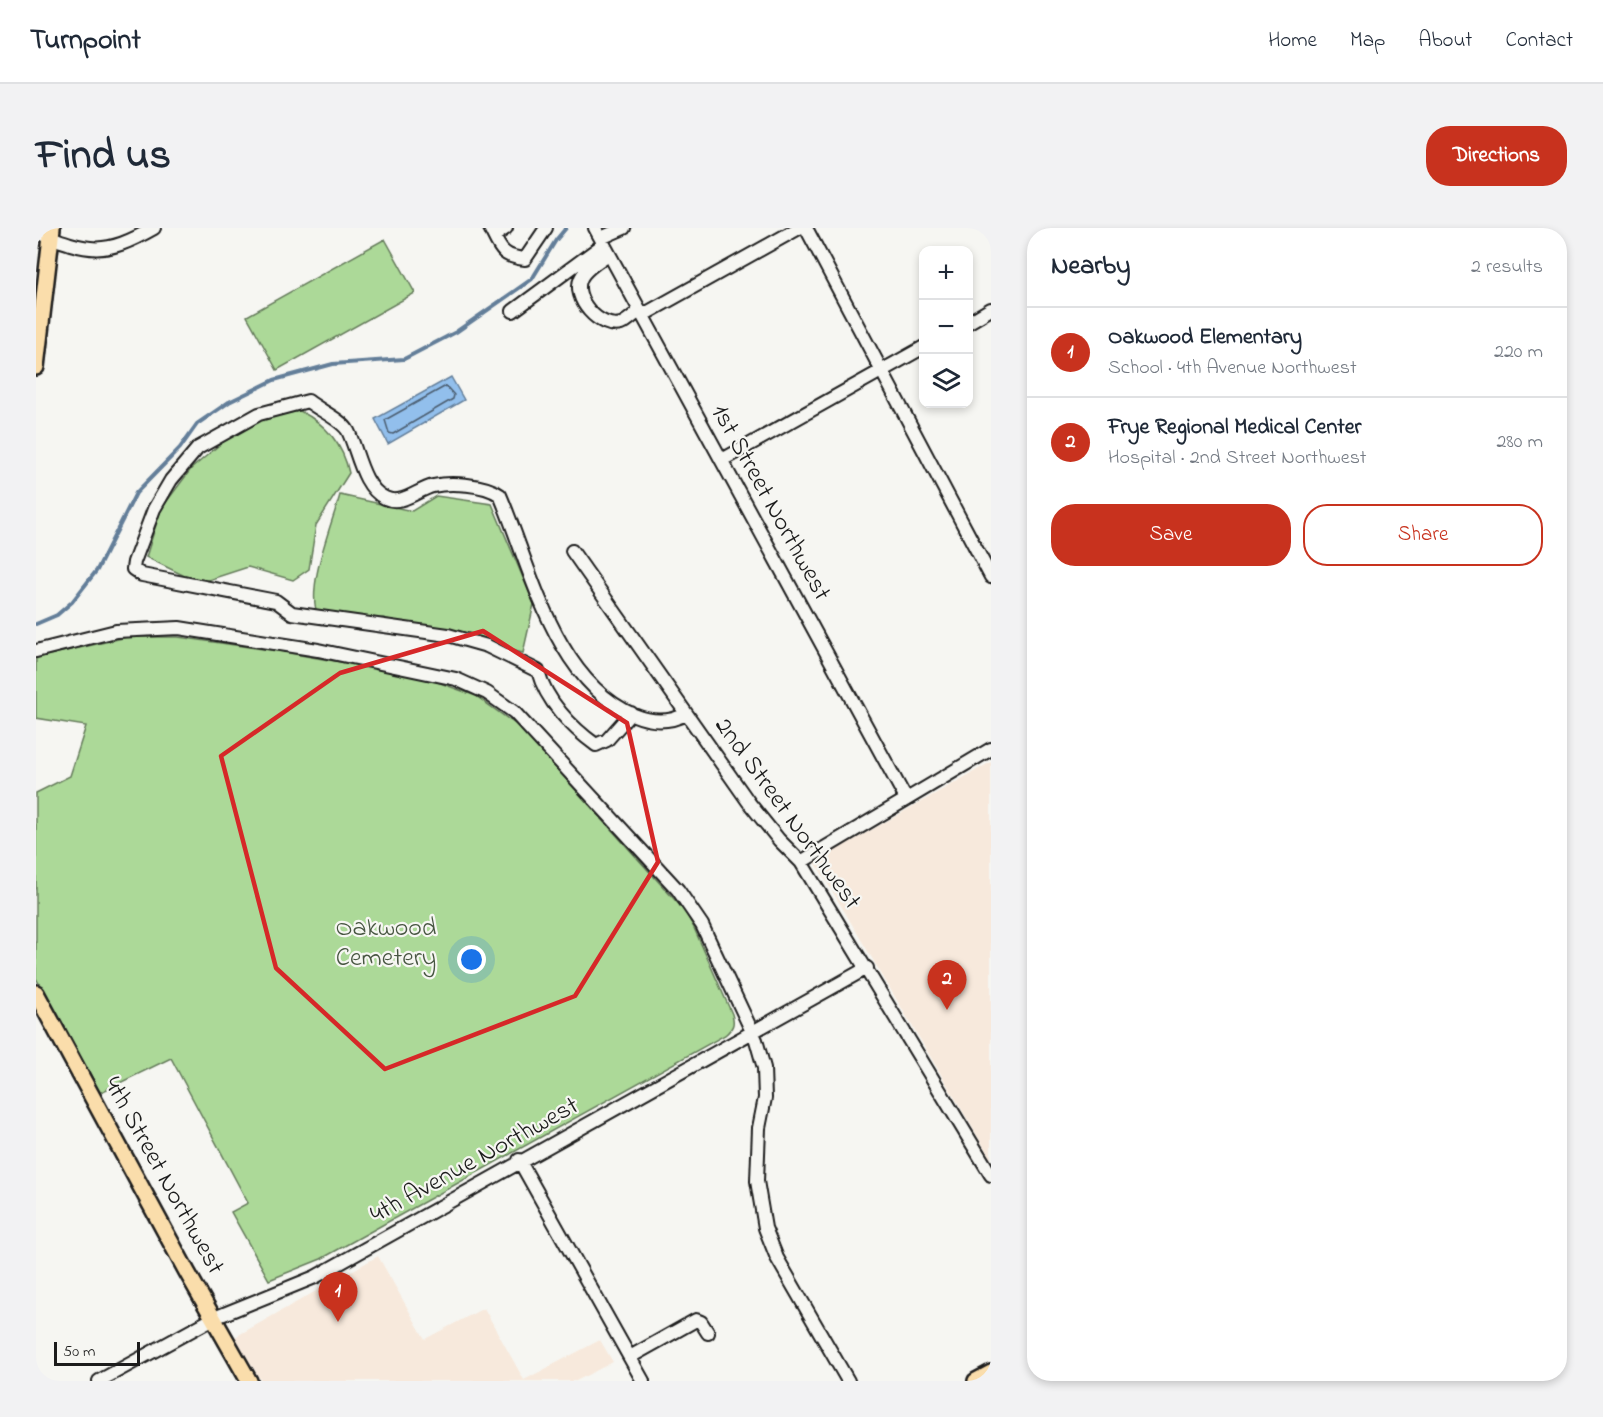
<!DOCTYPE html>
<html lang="en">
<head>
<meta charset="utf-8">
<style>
	body { margin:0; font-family:"Indie Flower",sans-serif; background:#f2f2f3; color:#1f2937 }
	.controls { position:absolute; right:18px; top:18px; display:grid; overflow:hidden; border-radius:12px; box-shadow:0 3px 9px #0003 }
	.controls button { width:54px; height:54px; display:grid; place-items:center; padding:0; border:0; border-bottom:2px solid #e0e1e3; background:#fff; color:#1f2937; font:30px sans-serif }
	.scale { position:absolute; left:18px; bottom:15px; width:86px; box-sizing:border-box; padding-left:6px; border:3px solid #1c1c1c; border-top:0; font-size:16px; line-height:21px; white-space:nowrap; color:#1c1c1c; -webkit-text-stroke:4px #f6f6f2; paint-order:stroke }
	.you { position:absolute; left:436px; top:732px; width:21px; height:21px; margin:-15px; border:4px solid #fff; border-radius:50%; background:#1a73e8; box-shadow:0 0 0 9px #1a73e833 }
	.badge { display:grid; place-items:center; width:39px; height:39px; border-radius:50%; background:#c8321e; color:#fff; font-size:20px; font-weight:700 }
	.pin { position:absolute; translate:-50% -50px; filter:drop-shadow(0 2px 3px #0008) }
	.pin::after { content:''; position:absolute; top:32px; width:21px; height:18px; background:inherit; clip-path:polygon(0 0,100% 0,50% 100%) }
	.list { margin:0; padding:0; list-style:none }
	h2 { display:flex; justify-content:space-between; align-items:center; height:78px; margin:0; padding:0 24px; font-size:26px }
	h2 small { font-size:20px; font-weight:400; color:#747a83 }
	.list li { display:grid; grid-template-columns:39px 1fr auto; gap:18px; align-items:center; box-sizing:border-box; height:90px; padding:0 24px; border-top:2px solid #e0e1e3 }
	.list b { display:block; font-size:22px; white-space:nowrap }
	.list p { margin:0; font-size:20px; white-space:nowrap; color:#747a83 }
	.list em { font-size:20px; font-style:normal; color:#747a83 }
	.actions { display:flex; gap:12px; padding:18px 24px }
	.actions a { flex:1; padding:14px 0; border:2px solid #c8321e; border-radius:24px; text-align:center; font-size:21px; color:#c8321e }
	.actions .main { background:#c8321e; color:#fff }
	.icon { flex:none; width:33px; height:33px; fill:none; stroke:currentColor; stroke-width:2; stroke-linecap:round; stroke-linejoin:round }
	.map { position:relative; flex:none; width:955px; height:1153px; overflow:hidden; border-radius:24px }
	header { display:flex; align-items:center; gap:36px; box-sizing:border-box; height:84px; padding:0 30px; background:#fff; border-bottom:2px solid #e0e1e3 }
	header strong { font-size:28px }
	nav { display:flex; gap:33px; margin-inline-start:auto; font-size:21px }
	.intro { display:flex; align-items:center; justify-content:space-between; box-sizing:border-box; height:144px; padding:0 36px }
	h1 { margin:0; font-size:42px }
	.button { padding:15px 27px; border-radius:24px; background:#c8321e; color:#fff; font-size:21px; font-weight:700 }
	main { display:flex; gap:36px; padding:0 36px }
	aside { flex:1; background:#fff; border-radius:24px; box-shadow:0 3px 9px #0003 }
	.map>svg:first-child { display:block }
	.built { fill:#f7e9dc }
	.green { fill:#acd998; stroke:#647a5a; stroke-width:1.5 }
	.water { fill:#92bfec; stroke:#637e99; stroke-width:1.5 }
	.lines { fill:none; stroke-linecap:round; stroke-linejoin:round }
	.shore { stroke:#4b5d6f; stroke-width:1.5 }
	.stream { stroke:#637e99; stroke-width:4 }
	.minor-casing { stroke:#1c1c1c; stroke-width:16 }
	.major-casing { stroke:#1c1c1c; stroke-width:20 }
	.minor { stroke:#f6f6f2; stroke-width:12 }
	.major { stroke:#faddab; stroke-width:15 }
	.marked { fill:none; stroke:#d62828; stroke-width:4.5; stroke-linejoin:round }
	.labels { text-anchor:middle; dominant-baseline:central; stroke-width:4.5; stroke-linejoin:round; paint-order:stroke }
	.street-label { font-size:26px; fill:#1c1c1c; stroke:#f6f6f2 }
	.park-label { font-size:26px; fill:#475541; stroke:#f6f6f2 }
</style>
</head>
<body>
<header>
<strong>Turnpoint</strong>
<nav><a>Home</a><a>Map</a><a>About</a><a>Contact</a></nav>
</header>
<div class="intro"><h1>Find us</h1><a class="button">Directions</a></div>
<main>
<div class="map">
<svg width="955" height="1153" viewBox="0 0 955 1153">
	<rect width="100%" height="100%" fill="#f6f6f2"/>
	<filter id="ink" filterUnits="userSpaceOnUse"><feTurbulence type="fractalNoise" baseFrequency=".0167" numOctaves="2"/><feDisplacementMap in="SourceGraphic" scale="12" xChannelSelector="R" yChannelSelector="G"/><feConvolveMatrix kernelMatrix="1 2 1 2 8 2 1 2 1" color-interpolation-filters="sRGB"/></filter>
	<g filter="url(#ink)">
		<path class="built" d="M955 534V931L779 634Z
			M342 1028 389 1111 448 1080 488 1152 564 1112 577 1134 540 1153H225L199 1109Z"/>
		<path class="green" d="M349 11 379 65 241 142 211 88Z
			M264 183C290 196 307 217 313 245L280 297 273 341 257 352 212 339 163 355 110 329 125 281 155 241 189 212 231 189Z
			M304 267 376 283 400 268 456 276 498 376 487 425 347 390 319 394 282 387C269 361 296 296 304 267Z
			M91 409H142L241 423 385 448 440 468 482 498 648 682 658 700 696 786C699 796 697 800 689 807L285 1031 233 1052 195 984 212 975 135 830 61 866 42 824 0 750V565L34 548 50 498 0 490V430Z"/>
		<path class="water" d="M415 149 428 172 352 216 339 191Z"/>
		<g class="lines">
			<path class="shore" d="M410 158 418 167 417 171 357 206 353 205 349 192Z"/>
			<path class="stream" d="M0 396 21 387 36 374 61 342 100 265 144 220 161 196 193 174 238 152 297 136 368 131 420 104 496 51 520 12 530 0"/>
			<defs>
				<path id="minor" d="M454 0C464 20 465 29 489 31L510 0
					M559 0 870 571
					M770 0 955 349
					M0 4C54 24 67 29 118 0
					M458 8 470 0
					M565 10 588 0
					M573 26C564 32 550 40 545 50 535 70 564 102 585 96 591 94 599 86 604 82
					M477 83 568 16
					M607 87 763 0
					M933 94 955 81
					M686 232 888 119
					M536 323 714 576 743 612 765 634 955 947
					M0 423 80 403 143 400 282 422 420 451 451 465 478 484 642 662 666 697 720 812 728 840 729 870 723 900 721 953 729 1000 741 1030 812 1153
					M595 485 571 512 560 517C535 499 510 473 502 443L451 418 412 407 256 385 240 373 106 347 97 341 98 334 118 281 135 252 162 220 223 186 272 173C283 182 306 192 312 203 322 223 326 259 349 270 366 278 381 262 397 258 414 254 449 256 464 267 495 339 518 453 598 487 615 494 633 495 650 486
					M765 634 955 521
					M483 932 607 1153
					M594 1129 660 1092 665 1094 672 1105
					M63 1153 178 1090 279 1049 831 740"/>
				<path id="major" d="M0 139 16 0
					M0 765 151 1044 213 1153
					M940 1153 955 1145"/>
			</defs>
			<use href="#minor" class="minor-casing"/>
			<use href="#major" class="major-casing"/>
			<use href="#minor" class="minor"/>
			<use href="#major" class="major"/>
		</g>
	</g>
	<path class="marked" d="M447 403 591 495 622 634 539 768 349 841 240 740 185 528 304 445Z"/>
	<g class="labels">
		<g class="street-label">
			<text transform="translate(734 275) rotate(61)">1st Street Northwest</text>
			<text transform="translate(751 586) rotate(54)">2nd Street Northwest</text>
			<text transform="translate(439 933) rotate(-29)">4th Avenue Northwest</text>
			<text transform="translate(127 948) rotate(61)">4th Street Northwest</text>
		</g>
		<g class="park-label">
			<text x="350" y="701">Oakwood<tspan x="350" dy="30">Cemetery</tspan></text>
		</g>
	</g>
</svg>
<div class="controls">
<button>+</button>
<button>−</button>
<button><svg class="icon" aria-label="layers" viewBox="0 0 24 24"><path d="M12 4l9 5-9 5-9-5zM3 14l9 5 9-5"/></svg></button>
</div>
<div class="scale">50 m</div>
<div class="you"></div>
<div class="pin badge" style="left:302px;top:1094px">1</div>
<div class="pin badge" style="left:911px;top:782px">2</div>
</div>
<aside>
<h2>Nearby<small>2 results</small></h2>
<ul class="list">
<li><span class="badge">1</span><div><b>Oakwood Elementary</b><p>School · 4th Avenue Northwest</p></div><em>220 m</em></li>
<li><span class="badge">2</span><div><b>Frye Regional Medical Center</b><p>Hospital · 2nd Street Northwest</p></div><em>280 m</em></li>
</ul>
<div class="actions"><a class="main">Save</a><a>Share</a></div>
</aside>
</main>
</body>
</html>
